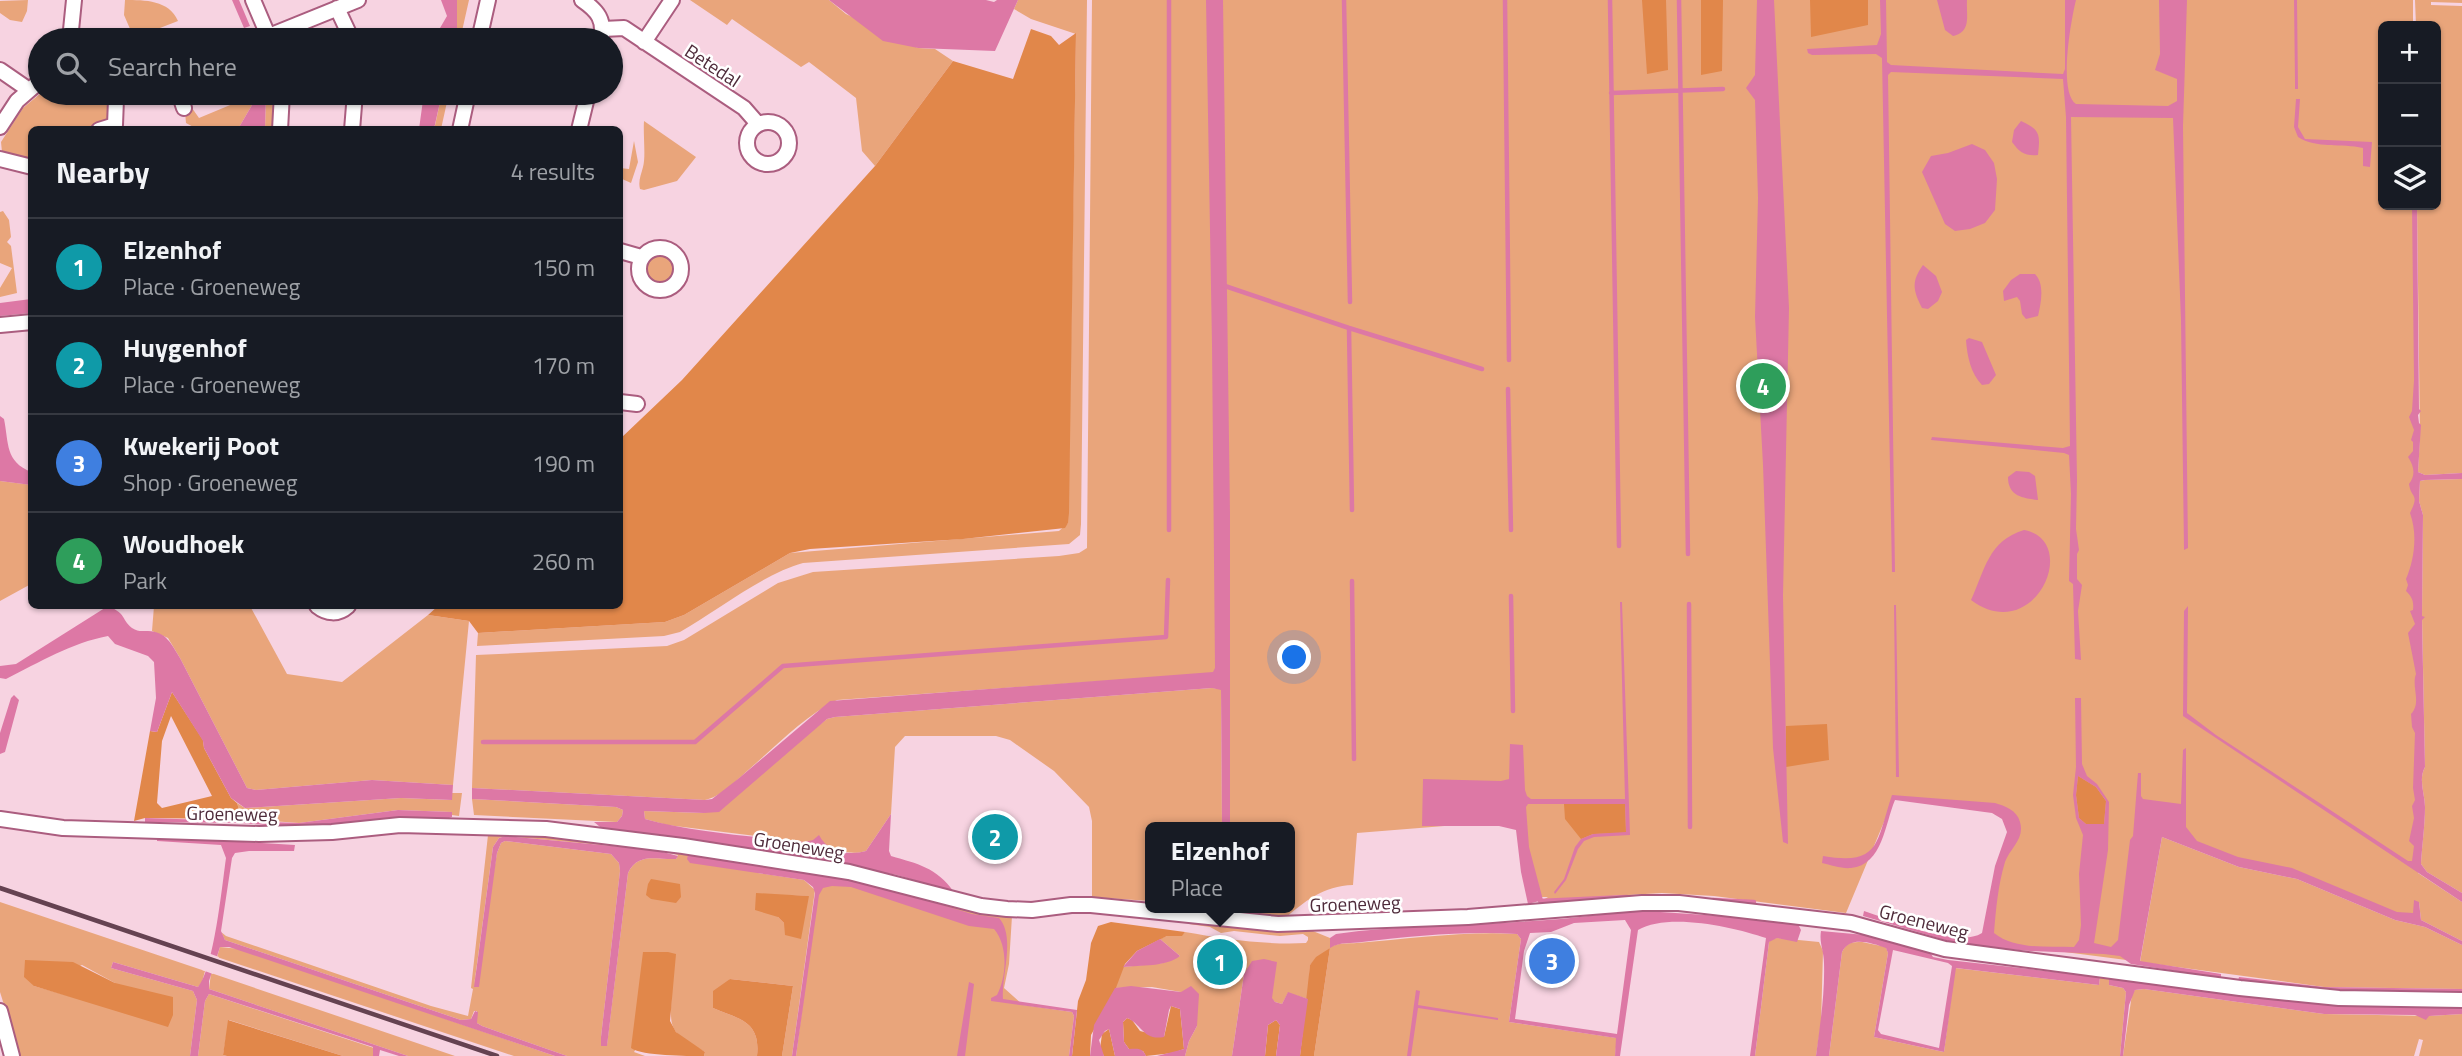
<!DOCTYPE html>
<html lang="en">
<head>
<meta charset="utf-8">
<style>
	body { margin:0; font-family:"Titillium Web",sans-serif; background:#20242c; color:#f1f3f6 }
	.controls { position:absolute; right:21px; top:21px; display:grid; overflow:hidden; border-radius:10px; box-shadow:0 2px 5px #0004 }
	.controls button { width:63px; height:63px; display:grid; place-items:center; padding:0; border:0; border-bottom:2px solid #363941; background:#171b24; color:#f1f3f6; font:35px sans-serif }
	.you { position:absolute; left:1295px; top:658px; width:24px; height:24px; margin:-18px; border:5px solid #fff; border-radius:50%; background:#1a73e8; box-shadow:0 0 0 10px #1a73e833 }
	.badge { display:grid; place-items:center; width:46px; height:46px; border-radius:50%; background:#93b2ac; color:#fff; font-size:23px; font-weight:700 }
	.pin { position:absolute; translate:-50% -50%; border:4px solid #fff; box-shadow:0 2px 7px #0006 }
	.popup { position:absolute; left:1145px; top:822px; width:150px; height:91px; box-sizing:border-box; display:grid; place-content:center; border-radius:10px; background:#171b24; filter:drop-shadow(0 2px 5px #0005); font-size:23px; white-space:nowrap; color:#9ea1a6 }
	.popup b { font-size:26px; color:#f1f3f6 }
	.popup::after { content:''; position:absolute; left:50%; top:100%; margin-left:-14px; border:14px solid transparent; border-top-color:#171b24 }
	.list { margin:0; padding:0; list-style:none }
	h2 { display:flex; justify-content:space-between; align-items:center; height:91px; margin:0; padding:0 28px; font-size:30px }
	h2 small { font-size:23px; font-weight:400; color:#9ea1a6 }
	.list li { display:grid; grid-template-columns:46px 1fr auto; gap:21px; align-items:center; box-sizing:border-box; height:98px; padding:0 28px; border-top:2px solid #363941 }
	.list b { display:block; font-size:26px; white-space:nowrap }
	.list p { margin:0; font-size:23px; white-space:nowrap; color:#9ea1a6 }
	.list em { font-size:23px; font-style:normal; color:#9ea1a6 }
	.icon { flex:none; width:38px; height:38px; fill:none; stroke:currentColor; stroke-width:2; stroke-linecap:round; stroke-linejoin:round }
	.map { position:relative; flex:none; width:2462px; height:1056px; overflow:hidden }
	.search { position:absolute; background:#171b24; box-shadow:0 2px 5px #0004; left:28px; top:28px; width:595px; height:77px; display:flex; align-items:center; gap:18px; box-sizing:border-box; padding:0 24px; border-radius:38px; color:#9ea1a6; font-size:26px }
	.panel { position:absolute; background:#171b24; box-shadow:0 2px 5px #0004; left:28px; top:126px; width:595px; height:483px; border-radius:10px }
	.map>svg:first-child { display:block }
	.green { fill:#e9a57b; fill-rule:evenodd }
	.forest { fill:#e1874a; fill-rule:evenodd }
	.water { fill:#dd78a5; fill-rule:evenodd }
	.pier { fill:#f7d3e1 }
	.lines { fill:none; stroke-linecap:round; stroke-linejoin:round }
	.stream { stroke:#dd78a5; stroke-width:4.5 }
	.minor-casing { stroke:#ab5d7f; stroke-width:18 }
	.minor { stroke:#fff; stroke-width:14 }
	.rail { stroke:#654251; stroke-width:4.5 }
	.labels { text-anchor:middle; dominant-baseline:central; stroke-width:5; stroke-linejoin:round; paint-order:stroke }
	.street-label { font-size:19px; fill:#4e2b3a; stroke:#fff }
</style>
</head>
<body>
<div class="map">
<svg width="2462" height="1056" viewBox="0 0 2462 1056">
	<rect width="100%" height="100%" fill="#f7d3e1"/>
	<path class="green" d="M28 0 27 11 22 22 10 20 0 13V1Z
		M125 0C145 0 169 0 178 21L134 38 124 15Z
		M457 0H469L460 40H454L457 28Z
		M690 0H829L846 14 918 48 935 49 953 61 875 166 862 151 856 98 809 62 801 67 732 19 727 25Z
		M1018 0H1087L1081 524 1080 535 1069 544 803 563C763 574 717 611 680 632L664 636 477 646 478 633 665 622 684 615 790 553 1059 531 1068 523 1076 34 1031 19 1014 9Z
		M1092 0H2413V26H2383V205H2414L2418 873 2462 902V941L2421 920 2419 902 2413 919 2386 911 2305 876 2223 855 2158 827 2134 961 1988 942 1998 877 2013 820 1992 808 1894 798 1846 913 1714 896 1662 893 1543 900 1548 897H1532L1519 820 1357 833 1353 885C1323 886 1305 901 1283 920L1235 915 1234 911H1227V908H1290V827H1226L1224 682 1118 680 837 700C803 717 775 747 746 772 735 782 720 797 705 800L472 788 476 655 667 646 684 640 778 583 813 572 1059 556 1079 553 1087 548Z
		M2415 0H2462V3L2431 2V5L2462 6V473L2425 475 2418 472 2420 436 2417 205H2436V26H2416Z
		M41 93H102L114 106 110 121 91 129 32 130 31 161 2 152 1 142 23 108Z
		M259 93 238 129H197L186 123 185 112 192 108 199 118Z
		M266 93H273L272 129 265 130Z
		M442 93H449L441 129 434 130Z
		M644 121 696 157 677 181 644 190 640 189C638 181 641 175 643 167 646 157 643 134 644 121Z
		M634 141 638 162 631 183 620 178V168L629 169Z
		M3 211 9 220 11 237 7 242 11 246 17 293 0 297V288L12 268 0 263V212Z
		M644 269a16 16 0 1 1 32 0a16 16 0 1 1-32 0Z
		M2462 479V893L2427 872 2421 864C2422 845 2425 825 2425 807 2425 794 2418 780 2425 767L2422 616 2423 515 2419 501 2420 481 2425 480Z
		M0 481 32 485 31 584 0 601Z
		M154 606H250L287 674 342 682 428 615 469 621 453 785 372 780 256 790 247 788 180 658 168 638 152 631Z
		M1212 688 1221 689 1222 827H1150V901L1092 897V821L1089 807 1054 771 1010 740 996 736H905L895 747 891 814 866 851C839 859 825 838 804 842L667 825 645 819 644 811 704 813 827 719 835 717Z
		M452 793H462L459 816 452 815V812L398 810 299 823 242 819 237 803 245 808 401 798 451 800Z
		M472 799 616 807 623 810 622 816 617 822 474 815Z
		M495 832 529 833 821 870 1012 916 1009 964 1004 988 1023 1005 1072 1012 1074 1016 1069 1056H796L820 871 758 873 804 880 815 890 792 1056H782L793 986 730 979 713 1008C739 1019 761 1021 757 1056H704L705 1052C670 1031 669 1032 672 992L634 1052 645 1056H567L482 1026 477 1023V1011H474L471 1019 461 1020 225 940 221 932 226 936 431 1006 468 1016 473 989 471 988 488 835ZM505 836 655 850 678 855 676 859C657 860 638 852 628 873L607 1045H601V1037L620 871 619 863 611 854 505 841 501 843 497 853 474 986 493 847 499 838ZM782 895 809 896 784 923 778 917Z
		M2162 837 2239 867 2297 879 2395 920 2425 927 2462 945V989L2324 987 2140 962Z
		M0 902 205 971 202 982 198 987 113 962 111 968 193 991 197 1000 190 1056H20L0 992ZM82 965 115 983 83 1000 34 986Z
		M1190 921 1303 927 1330 938V947C1340 942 1347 944 1357 943 1410 939 1463 931 1517 934L1521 939 1509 1022 1617 1038 1615 1056H1314L1330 948 1310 965 1308 999 1288 993 1282 1004 1275 1002 1244 974 1232 1056H1185L1189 1041 1197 1026 1181 992 1152 987 1115 988 1123 967 1163 963 1180 956 1160 939 1167 936H1181L1185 932C1225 939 1264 945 1306 943L1308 940V937L1303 934 1280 936 1234 931 1221 933 1210 927 1189 924Z
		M1777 938 1819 942 1823 951 1821 1024 1816 1056H1755L1769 942 1771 939Z
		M1862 942 1886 947 1888 953 1874 1037 1944 1052 1955 968 2099 985 2100 977 2109 978V985L2123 988 2126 992 2120 1056H1829L1842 952C1847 942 1852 942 1862 942Z
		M220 947 240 949 555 1056H514L217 957Z
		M211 973 455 1056H408L209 989Z
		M2144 989 2324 1014 2429 1016 2462 1014V1056H2419L2423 1040 2419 1039 2414 1056H2123L2132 994 2135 990Z
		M209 994 374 1048 373 1056H343L229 1020 223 1055 227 1056H198L205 1001Z"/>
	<path class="forest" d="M1642 0H1666L1668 70 1647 74Z
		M1701 0H1723L1722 71 1701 75Z
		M1810 0H1868V25L1811 37Z
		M1031 29 1051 36 1059 45 1076 33 1069 513 1068 523 1065 528 963 539 810 549 790 553 684 615 665 622 478 633 469 621 428 615 438 606H620V439L682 380 875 166 953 61 1013 79Z
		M172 692 203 740 204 748 231 798 237 803 242 819 145 818 134 821 150 731 157 732ZM171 716 212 796 162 808 157 803 162 741Z
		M1827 724 1829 760 1786 767V726Z
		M2078 776 2096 787 2106 801 2104 824H2086L2079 818 2076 795Z
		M1625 803 1626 833 1593 834 1581 839 1565 819 1564 804Z
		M651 879 680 884 681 897 676 903 651 899 646 895 648 884Z
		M756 893 809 896 801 939 785 935 784 923 778 917 755 910Z
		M1111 922 1185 932 1182 936H1167L1137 951 1125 964 1114 993 1091 1035 1090 1056H1072L1078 1001 1086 980 1091 943 1098 926Z
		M1330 948 1314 1056H1300L1310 965 1316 957Z
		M643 952H668L676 954 670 1021 676 1032 705 1052 704 1056C686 1056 643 1056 631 1048Z
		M25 960 73 962 115 983 173 997V1015L168 1027 34 986 24 977Z
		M730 979 793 986 782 1056H757C761 1021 739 1019 713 1008V991Z
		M1171 1006 1180 1009 1184 1049 1173 1053 1146 1056 1143 1051 1129 1049 1124 1042 1123 1022 1127 1018 1132 1020 1140 1031 1164 1037Z
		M228 1020 343 1056H227L223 1055Z
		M1276 1020 1280 1025 1276 1056H1265L1268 1025Z
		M1109 1029 1115 1056H1104L1100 1049 1102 1034Z"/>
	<path class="water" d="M232 0H239L250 26 244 28Z
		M441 0H457V28L454 40H433L447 16Z
		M829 0H986L994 2 997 0H1018L995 51 918 48 883 41Z
		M1206 0H1223L1230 513V827H1222L1221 690 1212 688 835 717 827 719 719 812 704 813 644 811 645 819C696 833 752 836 804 842L813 840 819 835C827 852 849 856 866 851L891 814 889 851 891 856C918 864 936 867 954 892L897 875 865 869 605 831 594 822H617L622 816 623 810 616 807 472 799V788L705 800 712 799 738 779 830 701 1213 672 1215 668 1212 344Z
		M1757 0H1774L1789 308 1783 596 1788 844 1783 842 1773 748 1763 465 1755 317 1758 198 1755 100 1746 88 1755 75Z
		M1880 0H1886L1887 62 1891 65 2063 74 2065 69V0H2076C2071 20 2058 92 2076 104L2168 106 2177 101V79L2155 70 2160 54 2159 0H2187L2183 126 2188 548 2184 550 2181 320 2173 118 2071 117 2077 480 2076 529 2079 550 2077 554V579L2082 585 2078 611 2081 660 2075 659 2073 584 2069 581 2071 494 2069 455 2064 453 1931 440 1932 437 2063 448 2070 446 2066 117 2063 79 1891 72 1888 75 1895 572H1892L1882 58 1876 54 1812 55 1808 53 1807 49 1877 45 1881 34Z
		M1937 0H1967C1966 15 1972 32 1953 36L1945 30Z
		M2294 0H2297L2298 89H2295V82Z
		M259 93H266L265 129H238Z
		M424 93H442L434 129H419Z
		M2296 99H2300L2298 127 2305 139 2372 142 2370 167 2363 166V148C2342 143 2316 149 2298 137L2294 127Z
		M2021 121C2041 130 2040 135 2038 155 2025 156 2020 153 2012 142L2014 130Z
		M1972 144 1985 150 1994 163 1997 179 1995 210 1985 223 1970 229 1955 231 1945 224 1922 172 1931 156 1948 153Z
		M2412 205H2417L2419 409 2421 411 2418 415 2419 423 2421 425 2418 472 2425 475 2462 473V479L2425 480 2420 481 2419 501 2423 515 2422 616 2425 617 2422 620 2425 767C2418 780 2425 794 2425 807 2425 825 2422 846 2421 864L2427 872 2462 893V902L2183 716 2184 611 2188 606 2187 713 2216 735 2408 861H2412L2414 846 2409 841 2414 818 2412 806 2415 800 2413 788 2415 733 2412 727 2411 714C2422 702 2411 687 2416 674L2408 633 2415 624 2410 611 2413 610C2414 601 2412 597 2406 591L2408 585 2406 579C2414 561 2418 535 2410 513 2420 493 2411 499 2409 484 2416 475 2414 466 2408 457L2413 451V442L2411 440 2414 430 2409 417 2412 411 2414 380Z
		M1923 265 1936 276 1942 292 1938 301 1928 309 1922 308C1913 290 1911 282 1923 265Z
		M2020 274H2035C2045 284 2041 303 2038 316L2026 319 2022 314 2020 301 2017 297 2004 301 2003 291 2011 280Z
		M31 299V313L0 316V303Z
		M1969 338 1982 342 1996 375 1989 384 1982 385C1971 374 1967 356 1966 340Z
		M0 416 4 419C9 444 5 461 31 472V485L0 481Z
		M2016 471 2029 472 2035 476 2038 500C2022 498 2008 496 2008 477Z
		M2024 530C2082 541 2034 647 1971 600 1985 570 1988 541 2024 530Z
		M1620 602H1622L1630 835 1594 837 1584 841 1578 849 1566 880 1555 894 1554 892 1564 879 1575 847 1581 839 1593 834 1626 832 1625 804H1528L1526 807 1529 847 1543 900 1528 904 1521 872 1516 830 1499 826H1422L1423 779 1501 781 1509 779 1510 744 1523 745 1525 790 1527 796 1531 799H1625Z
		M1894 605H1896L1899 777H1896Z
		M108 606C128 615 120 618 132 628 138 632 141 631 148 631 166 631 172 645 180 658L247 788 256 790 372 780 453 785 452 800 401 798 245 808 231 798 204 748 203 741 172 692 157 732 150 731 156 698 154 662 148 656 115 644 108 636C71 643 40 662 6 679L0 678V666L16 664Z
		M14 695 19 700 5 752 0 754V733L11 698Z
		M2075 698H2081L2082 764 2087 776 2097 784 2109 802 2108 850 2094 943 2111 947 2118 940 2130 840 2133 836 2138 773H2141V796L2143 799 2181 804 2183 750 2186 748V827L2197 841 2238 857 2292 868 2397 912 2413 913 2414 900 2419 902 2421 920 2462 941V945L2425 927 2395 920 2297 879 2239 867 2162 837 2140 961 2221 974V978L2131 964 2120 956 2104 954 2030 951 1962 945 1863 916 1864 911C1892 920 1957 949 1982 933L1995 866 2007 832 2002 819 1992 813 1895 800C1885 823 1883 865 1851 868 1842 869 1831 865 1822 863L1823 856C1881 866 1876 842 1892 795L1995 803C2005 806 2017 810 2020 822 2025 839 2010 848 2005 862 1998 885 1996 909 1994 933 2015 950 2048 946 2074 947L2079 940 2081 925 2079 874 2083 835 2076 818 2073 795 2076 767ZM2078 776 2096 787 2106 801 2104 824H2086L2079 818 2076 795Z
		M398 810 452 812V817L449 818 428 820 398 817 300 828 242 823 145 822V818L299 823Z
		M505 836 655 850 678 856 676 859C657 860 638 852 628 873L607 1046H601V1037L620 871 619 863 611 854 505 841 501 843 497 853 479 987H474L493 847 499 838Z
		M157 837 295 845 294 851H249L235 853 232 858 221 931 225 940 461 1020 471 1019 475 1011 478 1012 477 1023 482 1026 567 1056H555L229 947H220L209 981V989L408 1056H399L380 1050 379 1056H373V1047L209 994 205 1001 198 1056H190L197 1000 193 991 111 968 113 962 198 987C214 968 222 886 226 858L221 845 157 841Z
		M688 855 835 875 871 883 972 914 999 918C1016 937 1001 976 1003 999L1077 1010 1072 1056H1069L1074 1016 1072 1012 991 1001V998L997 995C1007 976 1008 945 994 929L969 926 851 887 832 886 823 888 819 895 796 1056H792L815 893 813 887 804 880 690 863 687 859Z
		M1630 910 1721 916 1798 924 1801 930 1797 942 1777 938 1769 942 1755 1056H1750L1766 938C1734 927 1668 912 1638 930L1620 1056H1615L1616 1038 1509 1022 1521 939 1517 934C1466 931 1412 936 1362 942 1351 944 1341 941 1330 948V938L1336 934 1359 931C1449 922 1541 926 1630 910ZM1625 920 1631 930 1617 1034 1515 1019 1524 951 1530 933 1551 932 1574 923Z
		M1821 931 1865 935 1930 952 1933 957 1948 960 2100 977 2099 985 1956 968 1944 1052 1874 1037 1888 953 1886 948C1872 943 1850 935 1842 952L1829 1056H1816C1820 1025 1825 994 1824 963 1824 951 1819 943 1821 931ZM1893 950 1948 963 1952 966 1939 1048 1881 1034 1878 1030Z
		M1160 939 1180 956C1166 967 1141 965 1123 967L1137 951Z
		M1264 959 1277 962 1272 998 1275 1002 1282 1004 1288 992 1308 999 1300 1056H1276L1280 1025 1276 1020 1268 1025 1265 1056H1232L1244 974 1252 961Z
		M2239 977 2324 987 2462 989V992L2324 990 2238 981Z
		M2109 978 2325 1004 2462 1008V1014L2429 1016 2426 1020 2415 1015 2324 1014 2144 989 2135 990 2129 1005 2123 1056H2120L2126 992 2123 988 2109 985Z
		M969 982 974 984 965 1056H957Z
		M1131 986 1181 992 1191 986 1199 994 1197 1026 1189 1041 1185 1056H1157L1184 1049 1180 1009 1171 1006 1169 1010 1164 1037C1143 1041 1142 1024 1127 1018L1123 1022 1124 1042 1129 1049C1137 1049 1142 1047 1146 1056H1115L1109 1029 1105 1031 1099 1040 1104 1056H1090L1094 1025 1115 988Z
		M1416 990 1420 991 1418 1005 1498 1018V1020L1418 1008 1411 1056H1407Z"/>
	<path class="pier" d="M208 953 219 957 213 974 202 970Z"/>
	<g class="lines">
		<path class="stream" d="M1169 0V530
			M1344 0 1350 302
			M1505 0 1509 360
			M1610 0 1619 546
			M1679 0 1688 554
			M1611 93 1723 89
			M1222 285 1349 328 1482 369
			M1349 328 1352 510
			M1508 389 1511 530
			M1352 581 1354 759
			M1511 596 1513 711
			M1689 604 1690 827
			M483 742H695L783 666 1166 637 1168 580
			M1713 900 1754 902
			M1540 901 1627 897"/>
		<defs>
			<path id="minor" d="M253 0 270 40
				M582 0C598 11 605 20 601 40
				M337 8 352 40
				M603 29 624 28 744 108 758 124
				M70 40 74 0
				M259 40 358 0
				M479 40 488 0
				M644 42 672 0
				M0 70 29 90
				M179 93 184 108
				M116 99 130 93
				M747 143a21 21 0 1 1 42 0a21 21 0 1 1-42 0Z
				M0 127 17 101 40 81
				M99 130 115 125 116 99 109 93
				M280 130 282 93
				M352 130 355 93
				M460 130 468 93
				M579 130 588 93
				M0 159 32 167
				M639 269a21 21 0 1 1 42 0a21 21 0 1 1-42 0Z
				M620 251 641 257
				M0 325 32 322
				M620 402 637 404
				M317 606C327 614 338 615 348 606
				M0 819 63 828 259 834 332 832 400 825 546 829 683 846 849 872 981 906 1007 909 1032 910 1071 905H1091L1278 924 1468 917 1642 903H1679L1851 923 1945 949 2240 988 2339 998 2462 1000
				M0 1011 12 1056"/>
		</defs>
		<use href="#minor" class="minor-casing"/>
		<use href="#minor" class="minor"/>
		<path class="rail" d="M0 888 497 1056"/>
	</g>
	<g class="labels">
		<g class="street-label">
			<text transform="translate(713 65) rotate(33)">Betedal</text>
			<text transform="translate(232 813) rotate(1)">Groeneweg</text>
			<text transform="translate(799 845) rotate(9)">Groeneweg</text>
			<text transform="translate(1355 903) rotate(-2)">Groeneweg</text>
			<text transform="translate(1924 921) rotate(14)">Groeneweg</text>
		</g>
	</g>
</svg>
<div class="controls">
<button>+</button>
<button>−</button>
<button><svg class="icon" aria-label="layers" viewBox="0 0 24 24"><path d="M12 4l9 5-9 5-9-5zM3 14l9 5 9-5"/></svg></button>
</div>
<div class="you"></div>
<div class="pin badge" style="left:1220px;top:962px;background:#0f9aa8">1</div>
<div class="popup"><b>Elzenhof</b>Place</div>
<div class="pin badge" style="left:995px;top:837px;background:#0f9aa8">2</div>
<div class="pin badge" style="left:1552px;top:961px;background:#3f7fe0">3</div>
<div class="pin badge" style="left:1763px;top:386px;background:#2e9e5b">4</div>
<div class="search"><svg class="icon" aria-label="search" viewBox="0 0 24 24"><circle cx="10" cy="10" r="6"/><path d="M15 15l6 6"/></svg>Search here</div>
<section class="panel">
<h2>Nearby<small>4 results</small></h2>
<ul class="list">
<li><span class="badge" style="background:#0f9aa8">1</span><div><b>Elzenhof</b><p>Place · Groeneweg</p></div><em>150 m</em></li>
<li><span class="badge" style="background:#0f9aa8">2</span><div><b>Huygenhof</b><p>Place · Groeneweg</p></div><em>170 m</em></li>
<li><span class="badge" style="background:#3f7fe0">3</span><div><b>Kwekerij Poot</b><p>Shop · Groeneweg</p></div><em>190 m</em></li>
<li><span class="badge" style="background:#2e9e5b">4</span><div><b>Woudhoek</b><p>Park</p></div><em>260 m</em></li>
</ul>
</section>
</div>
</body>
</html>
